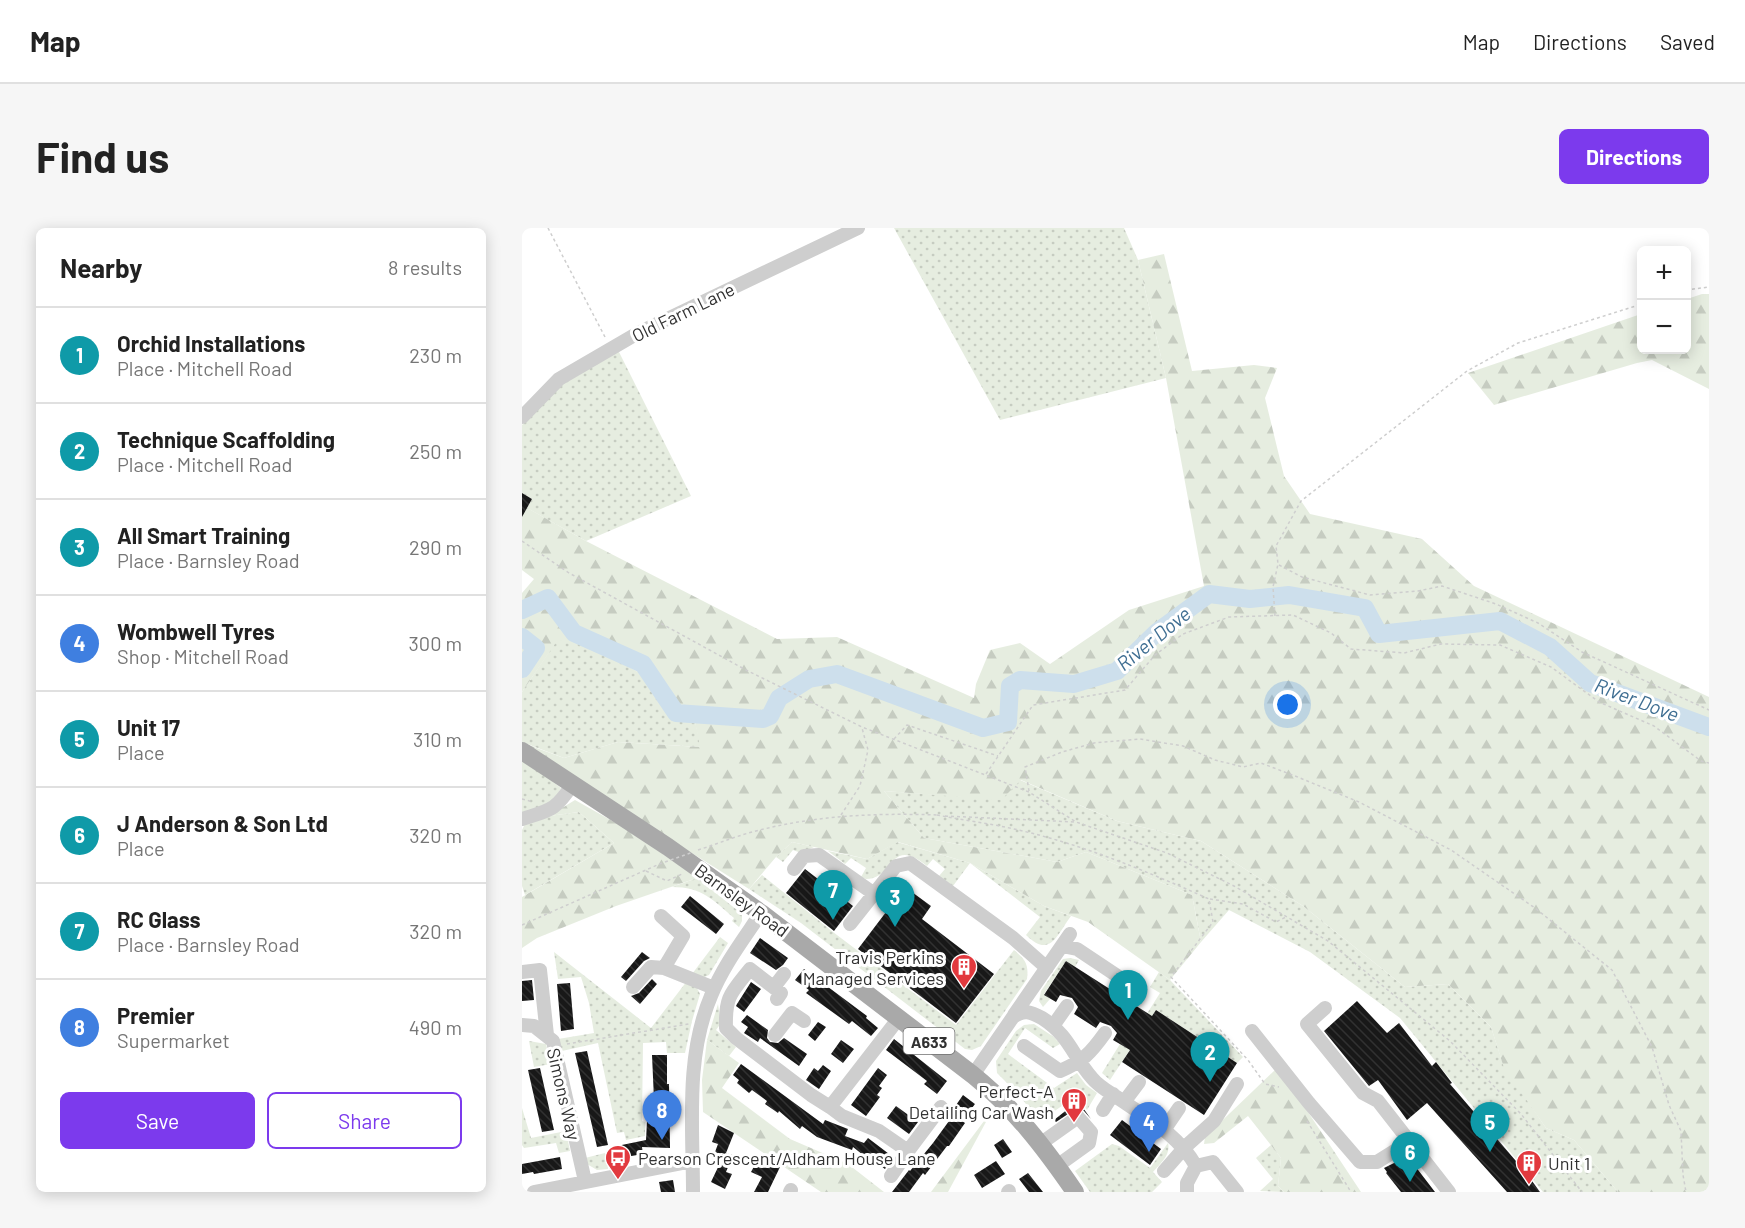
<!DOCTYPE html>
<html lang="en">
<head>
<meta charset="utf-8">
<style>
	body { margin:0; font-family:Barlow,sans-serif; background:#f6f6f6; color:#222 }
	.controls { position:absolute; right:18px; top:18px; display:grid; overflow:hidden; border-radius:9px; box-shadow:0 3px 15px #0003 }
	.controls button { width:54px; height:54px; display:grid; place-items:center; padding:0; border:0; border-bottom:2px solid #e0e0e0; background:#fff; color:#222; font:30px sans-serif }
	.you { position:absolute; left:766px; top:477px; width:21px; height:21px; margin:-15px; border:4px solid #fff; border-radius:50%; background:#1a73e8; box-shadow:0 0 0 9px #1a73e833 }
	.badge { display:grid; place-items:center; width:39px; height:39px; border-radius:50%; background:#7c3aed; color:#fff; font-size:20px; font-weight:700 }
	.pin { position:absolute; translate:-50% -50px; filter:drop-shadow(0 2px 3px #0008) }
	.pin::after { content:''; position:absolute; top:32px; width:21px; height:18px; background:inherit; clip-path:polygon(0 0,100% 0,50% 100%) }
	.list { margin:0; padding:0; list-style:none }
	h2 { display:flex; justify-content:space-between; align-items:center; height:78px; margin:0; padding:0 24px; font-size:26px }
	h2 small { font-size:20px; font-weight:400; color:#767676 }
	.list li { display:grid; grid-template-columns:39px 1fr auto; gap:18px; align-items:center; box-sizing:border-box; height:96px; padding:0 24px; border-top:2px solid #e0e0e0 }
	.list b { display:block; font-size:22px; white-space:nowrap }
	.list p { margin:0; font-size:20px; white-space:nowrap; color:#767676 }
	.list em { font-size:20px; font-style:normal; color:#767676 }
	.actions { display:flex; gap:12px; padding:18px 24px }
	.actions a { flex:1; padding:14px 0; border:2px solid #7c3aed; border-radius:9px; text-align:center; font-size:21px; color:#7c3aed }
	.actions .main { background:#7c3aed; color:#fff }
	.map { position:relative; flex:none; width:1187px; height:964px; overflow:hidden; border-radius:9px }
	header { display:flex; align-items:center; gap:36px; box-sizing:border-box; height:84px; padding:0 30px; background:#fff; border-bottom:2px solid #e0e0e0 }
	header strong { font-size:28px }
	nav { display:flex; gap:33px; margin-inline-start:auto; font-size:21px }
	.intro { display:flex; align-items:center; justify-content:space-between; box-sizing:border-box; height:144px; padding:0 36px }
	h1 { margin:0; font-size:42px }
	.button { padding:15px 27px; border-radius:9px; background:#7c3aed; color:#fff; font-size:21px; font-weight:700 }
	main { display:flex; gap:36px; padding:0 36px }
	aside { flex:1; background:#fff; border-radius:9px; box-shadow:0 3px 15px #0003 }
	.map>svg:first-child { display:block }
	.grass { fill:url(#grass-dots) }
	.forest { fill:url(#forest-firs) }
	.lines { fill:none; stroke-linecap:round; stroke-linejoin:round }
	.river { stroke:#cddfec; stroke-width:18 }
	.building { fill:url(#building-back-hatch) }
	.path { stroke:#cecece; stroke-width:1.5; stroke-dasharray:3 3; stroke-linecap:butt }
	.minor { stroke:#cecece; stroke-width:14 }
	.major { stroke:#a9a9a9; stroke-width:18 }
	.path-bridge { stroke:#cecece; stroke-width:1.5; stroke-dasharray:3 3; stroke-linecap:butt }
	.labels { text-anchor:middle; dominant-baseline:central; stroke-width:6; stroke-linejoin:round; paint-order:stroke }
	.shield { fill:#fff; stroke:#6f6f6f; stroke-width:1.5 }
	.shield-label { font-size:16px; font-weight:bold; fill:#313131 }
	.street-label { font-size:18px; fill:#313131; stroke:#fff }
	.poi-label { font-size:18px; fill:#313131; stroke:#fff; text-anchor:end }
	.water-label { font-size:20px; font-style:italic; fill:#406f93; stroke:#fff }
</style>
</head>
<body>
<header>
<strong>Map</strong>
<nav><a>Map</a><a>Directions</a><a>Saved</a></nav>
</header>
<div class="intro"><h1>Find us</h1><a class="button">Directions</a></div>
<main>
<aside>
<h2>Nearby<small>8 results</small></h2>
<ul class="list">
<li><span class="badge" style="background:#0f9aa8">1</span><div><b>Orchid Installations</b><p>Place · Mitchell Road</p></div><em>230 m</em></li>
<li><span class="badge" style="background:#0f9aa8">2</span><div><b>Technique Scaffolding</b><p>Place · Mitchell Road</p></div><em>250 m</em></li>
<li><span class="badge" style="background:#0f9aa8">3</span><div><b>All Smart Training</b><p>Place · Barnsley Road</p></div><em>290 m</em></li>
<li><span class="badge" style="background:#3f7fe0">4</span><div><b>Wombwell Tyres</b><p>Shop · Mitchell Road</p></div><em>300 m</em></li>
<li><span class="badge" style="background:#0f9aa8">5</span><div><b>Unit 17</b><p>Place</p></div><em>310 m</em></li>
<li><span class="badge" style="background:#0f9aa8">6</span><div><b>J Anderson &amp; Son Ltd</b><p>Place</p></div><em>320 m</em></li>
<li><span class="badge" style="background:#0f9aa8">7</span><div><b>RC Glass</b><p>Place · Barnsley Road</p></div><em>320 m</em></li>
<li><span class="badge" style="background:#3f7fe0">8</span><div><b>Premier</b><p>Supermarket</p></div><em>490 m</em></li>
</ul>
<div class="actions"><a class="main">Save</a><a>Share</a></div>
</aside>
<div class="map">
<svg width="1187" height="964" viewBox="0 0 1187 964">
	<defs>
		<pattern id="grass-dots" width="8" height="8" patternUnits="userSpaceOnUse" patternTransform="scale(1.5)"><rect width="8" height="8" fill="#e6ede0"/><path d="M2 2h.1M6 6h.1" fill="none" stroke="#c6ccc1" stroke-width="1.8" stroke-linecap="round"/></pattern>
		<pattern id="forest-firs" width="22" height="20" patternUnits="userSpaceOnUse" patternTransform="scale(1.5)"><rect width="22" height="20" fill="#e6ede0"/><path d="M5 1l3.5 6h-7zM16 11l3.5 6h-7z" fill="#c6ccc1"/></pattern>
		<pattern id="building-back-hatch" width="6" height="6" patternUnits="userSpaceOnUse" patternTransform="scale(1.5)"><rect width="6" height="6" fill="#181818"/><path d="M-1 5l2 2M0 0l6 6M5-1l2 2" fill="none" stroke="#313131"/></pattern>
	</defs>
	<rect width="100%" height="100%" fill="#fff"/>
	<path class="grass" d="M372 0H602L616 32 644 150 478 192Z
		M96 122 169 268 64 313 5 280 10 271 0 265V197L38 155Z
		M35 412H59L116 444 147 484 172 489 179 519 96 514 42 530 0 514V464Z
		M0 530 39 560 29 578 0 585Z
		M498 552 595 593 679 613 781 678 883 759 926 756 969 799 981 836 1024 900 1052 912 1096 964H1021L878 790 788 724 707 682 679 714 670 667 564 624 535 634 402 610 362 563 479 571Z
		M57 584 92 615 3 667 0 658V602L4 594 27 588Z
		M270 614 292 619 279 625 271 622 261 634 254 629Z
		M375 614 448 635 522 678 549 688C535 707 528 731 504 707L518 689 448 635 431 658 417 648 423 641 411 631 405 638C367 607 373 651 344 651L339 649 344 640 329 630 323 636 306 623 345 631Z
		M240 647 311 704 434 797 492 722C503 731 507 736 505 751L459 818 450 822 443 821 279 695 227 661Z
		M175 650 220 686V693L217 699 210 693 212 690C191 672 180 659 150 659Z
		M198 709 206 715 187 747 180 750 170 746Z
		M32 724 129 800 165 753 174 758 178 766 170 793 163 825H145L144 814 121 815 120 893 123 894V908L104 912 102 904 95 905 76 815 40 823 36 811 72 805 67 775 59 749 36 751Z
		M548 730 557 732 553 739 544 733 522 766 528 771 521 779 517 773 519 763 541 731Z
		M637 744 648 752 721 829 715 835 634 782 588 852 580 845 598 816 604 819 638 765 628 759Z
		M196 776 199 795 194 802 214 819 207 828 185 812Z
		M512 796 532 809 538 816 531 820 503 800 486 826 532 860 555 845 564 857 575 865 565 882 554 868 517 894 498 868 475 845 474 833 494 803 502 797Z
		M7 813 24 816 29 836 12 839Z
		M0 880 9 910 44 903 48 923 37 925 34 915 2 920 0 917Z
		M646 915C649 927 638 936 631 944L640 954 630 964H568L553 943 590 916 597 918 628 940Z
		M749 917 759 930 756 958 762 964 738 963 751 951 734 930Z
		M83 925 86 941 75 942 65 936 63 930Z"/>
	<path class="forest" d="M642 26 670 143 732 137 755 140 743 170 762 248 788 286 900 311 952 358 1187 469V964H1096L1052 912 1024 900 982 840 969 799 926 756 883 759 781 678 679 613 595 593 499 552 479 572 362 563 402 610 535 634 564 624 670 667 679 714 648 752 566 694 522 678 448 635 376 614 345 631 270 614 254 629 227 661 68 561 1 515 42 530 96 514 178 519 172 489 147 485 116 444 59 412 35 413 0 464V365L12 351 0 342V277L64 313 255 411 315 409 452 470 454 456 468 422 498 415 528 436 607 382 682 358 644 150 616 32Z
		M1180 66H1187V161L1130 132 1115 135 972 177 946 145 1119 86 1120 122H1164L1165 71Z
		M53 572 110 604 175 650 94 678 15 710 0 720V669L92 615 57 584 27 588Z
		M185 812 217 835 200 860 268 911 326 936 362 964H299L181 884 180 852Z
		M753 842 782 878 839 964H762L756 958 759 930 726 888 692 915 682 916 683 909Z
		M471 881 426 964H409Z"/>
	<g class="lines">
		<path class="river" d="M0 382 26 370 52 405 121 436 154 485 241 491 248 488 257 470 287 451 315 446 461 500 486 494 488 458 498 452 552 456 595 443 635 404 687 366 728 371 767 367 843 380 857 406 978 393 1028 419 1068 455 1187 499
			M0 409 14 420 0 441"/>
	</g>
	<path class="building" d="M0 265 10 271 0 289Z
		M283 641 331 678 312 703 264 665Z
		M383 659 409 678 400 691 472 746 434 795 336 721Z
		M168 668 202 696 194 706 159 679Z
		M238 710 266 730 261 737 254 742 228 725Z
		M120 724 128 730 122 733 104 753 99 749Z
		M544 733 630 788 634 782 715 835 682 887 600 834 608 822 591 812 595 805 589 798 578 794 574 800 552 786 556 779 550 770 538 767 534 774 522 767Z
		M282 741 345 788 344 790 356 800 349 808 330 793 327 796 284 765 287 762 273 752Z
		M130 751 135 756 118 776 109 768 117 765Z
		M10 752 12 772 0 773V753Z
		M229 754 239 761 222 784 214 778 215 776Z
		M48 755 52 801 39 803 35 756Z
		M835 773 865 805 877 795 910 838 914 834 930 855 928 856 1005 946 1018 964H985L905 875 885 892 856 852 847 858 802 803Z
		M225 787 246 802 245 810 248 814 256 815 262 810 285 826 277 838 238 810 236 814 222 805 226 799 219 794Z
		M296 794 304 799 293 813 286 807Z
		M372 811 425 853 415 866 402 856 405 853 364 822Z
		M319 812 332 821 321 835 309 826Z
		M65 823 86 917 75 919 53 825Z
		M130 827H145V856H147L148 920 120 919 121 926 92 931 90 919 124 912 125 894H133Z
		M219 836 301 896 303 892 326 901 323 908 342 915 346 910 371 929 363 941 356 936 355 938 331 919 330 922 295 909 280 898 278 901 257 883 256 885 243 876 245 873 230 862 227 865 215 855 217 852 211 847Z
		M301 837 309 843 297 861 284 852 292 840 296 843Z
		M18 840 32 902 20 904 6 842Z
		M356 840 365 847 357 858 360 860 355 867 358 869 344 888 329 877Z
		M441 867 453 876 440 893 443 895 427 918H425L403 947 401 945 387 964H370L387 942 388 943 411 915 435 882 432 880Z
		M556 873 569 891 562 883 555 880 534 894 532 892Z
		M374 878 396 894 387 906 365 890Z
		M600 892 639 921 628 937 588 907Z
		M196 897 212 905 204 925 211 927 204 944 210 946 203 961 189 954 198 935 190 932 196 916 190 914Z
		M481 911 490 924 480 930 472 917Z
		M38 929 40 941 12 946 11 944 0 946V936Z
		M237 929 258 939 246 964H232L240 949 229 944Z
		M880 931 886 938 890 934 913 964H879L864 945 865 944 862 940Z
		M474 933 483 946 460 960 452 947Z
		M506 945 521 964H507L497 951Z
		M151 952 153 964H139L137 954Z"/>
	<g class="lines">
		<path class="path" d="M26 0 83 109
			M1164 62 1187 59
			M0 313 47 345 224 442 340 499 507 564 554 594 645 625 712 658 806 713 928 813 999 886 1060 964
			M757 337 780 349 848 367 896 363 920 358 974 376 1016 395 1060 424 1187 482
			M753 388 751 359 756 336 754 318 779 273 945 143 996 115 1120 76
			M372 511 385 497 476 528
			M464 546 511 477 603 462 633 427 661 406 707 389 771 387 809 405 829 421 882 425 919 416 978 417 1029 439 1077 474 1132 498 1179 533 1187 535
			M507 563 503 539 540 524 572 515 618 511 661 518 693 532 721 539 739 535 773 548 837 574 929 622 1013 680 1090 742 1130 819 1147 877 1159 903 1161 947 1164 964
			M0 571 11 574
			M319 587 338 558 346 522 340 500
			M415 587C440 592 466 595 492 601 560 616 624 643 687 671L691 694 649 749 726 832 743 856 757 859
			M423 588 553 594
			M176 622C198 615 219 606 242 601 299 587 357 585 416 587
			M124 643 145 653 160 646
			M688 671 721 676 754 694 764 689
			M0 697 142 634
			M45 816 167 796
			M785 893 829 964"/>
		<path class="minor" d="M0 189 37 151 116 105 336 0
			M0 591C28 582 33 583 50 557
			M272 641 282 628 297 627 351 665
			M139 688 161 708 142 740
			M328 696 374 638 388 635 491 710 525 740
			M540 718 555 721 600 751
			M0 744 18 742 25 807
			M111 759 129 739 142 740 192 760
			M252 759 262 746
			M255 771 259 765 228 741C209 765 203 768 204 800L214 810 289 867 308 879 377 790
			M803 780 785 796 841 865 856 873 927 964
			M492 787 548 706
			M0 797 12 798 31 813 63 953
			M531 798 545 778
			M730 803 787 875 838 934H855L887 914
			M253 807 270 785 282 793
			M502 818 538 843C561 833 568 826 583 805
			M451 847 491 789C502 781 509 784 520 790 548 808 550 827 570 850 577 859 589 865 599 872 628 892 656 907 674 938
			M602 874 617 854
			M308 879 320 888 357 903 386 923 419 879
			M581 882 591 866
			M642 902 657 880
			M518 916 556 889 569 904 567 915 535 938
			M674 938 691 934 715 964
			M642 943 663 919 692 893 715 856
			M369 948 386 923
			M12 964 171 933
			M171 964C171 899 163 829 189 768 201 738 221 712 239 685
			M268 964 269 962
			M486 964 487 963
			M665 964V955L674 938"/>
		<path class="major" d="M0 523 146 619 239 685 451 847C493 881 522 919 553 964"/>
		<path class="path-bridge" d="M143 634 171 624"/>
	</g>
	<defs>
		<symbol id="building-pin" viewBox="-11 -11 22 30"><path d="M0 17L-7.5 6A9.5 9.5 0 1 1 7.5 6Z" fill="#e2393e" stroke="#fff"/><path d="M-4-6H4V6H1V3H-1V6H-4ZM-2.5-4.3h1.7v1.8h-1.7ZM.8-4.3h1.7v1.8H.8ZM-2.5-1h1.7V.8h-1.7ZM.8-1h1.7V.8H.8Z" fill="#fff"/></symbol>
		<symbol id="bus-pin" viewBox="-11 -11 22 30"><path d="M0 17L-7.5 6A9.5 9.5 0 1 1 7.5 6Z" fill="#e2393e" stroke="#fff"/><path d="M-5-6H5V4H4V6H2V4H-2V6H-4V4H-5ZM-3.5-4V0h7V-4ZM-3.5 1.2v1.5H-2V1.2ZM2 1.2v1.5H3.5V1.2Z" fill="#fff"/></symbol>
	</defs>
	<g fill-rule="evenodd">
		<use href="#building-pin" x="427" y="724" width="30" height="40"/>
		<use href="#building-pin" x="537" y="858" width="30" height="40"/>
		<use href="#bus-pin" x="81" y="915" width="30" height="40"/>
		<use href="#building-pin" x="992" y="920" width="30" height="40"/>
	</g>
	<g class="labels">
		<rect class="shield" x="381.5" y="800" width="51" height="26" rx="4.5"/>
		<g class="shield-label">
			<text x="407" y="813">A633</text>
		</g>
		<g class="street-label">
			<text transform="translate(161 84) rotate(-26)">Old Farm Lane</text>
			<text transform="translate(220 672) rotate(36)">Barnsley Road</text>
			<text transform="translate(42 866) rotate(77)">Simons Way</text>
		</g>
		<g class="poi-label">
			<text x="422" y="729">Travis Perkins<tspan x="422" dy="21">Managed Services</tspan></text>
			<text x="532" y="863">Perfect-A<tspan x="532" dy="21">Detailing Car Wash</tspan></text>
			<text x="116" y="930" text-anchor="start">Pearson Crescent/Aldham House Lane</text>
			<text x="1026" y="935" text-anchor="start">Unit 1</text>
		</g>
		<g class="water-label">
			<text transform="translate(631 410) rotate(-39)">River Dove</text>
			<text transform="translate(1115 471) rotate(21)">River Dove</text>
		</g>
	</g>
</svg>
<div class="controls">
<button>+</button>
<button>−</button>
</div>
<div class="you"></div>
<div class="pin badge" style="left:606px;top:792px;background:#0f9aa8">1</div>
<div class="pin badge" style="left:688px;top:854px;background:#0f9aa8">2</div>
<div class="pin badge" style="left:373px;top:699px;background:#0f9aa8">3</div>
<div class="pin badge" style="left:627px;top:924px;background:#3f7fe0">4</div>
<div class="pin badge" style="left:968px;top:924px;background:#0f9aa8">5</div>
<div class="pin badge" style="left:888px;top:954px;background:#0f9aa8">6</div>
<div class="pin badge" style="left:311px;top:692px;background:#0f9aa8">7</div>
<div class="pin badge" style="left:140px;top:912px;background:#3f7fe0">8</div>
</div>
</main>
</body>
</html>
